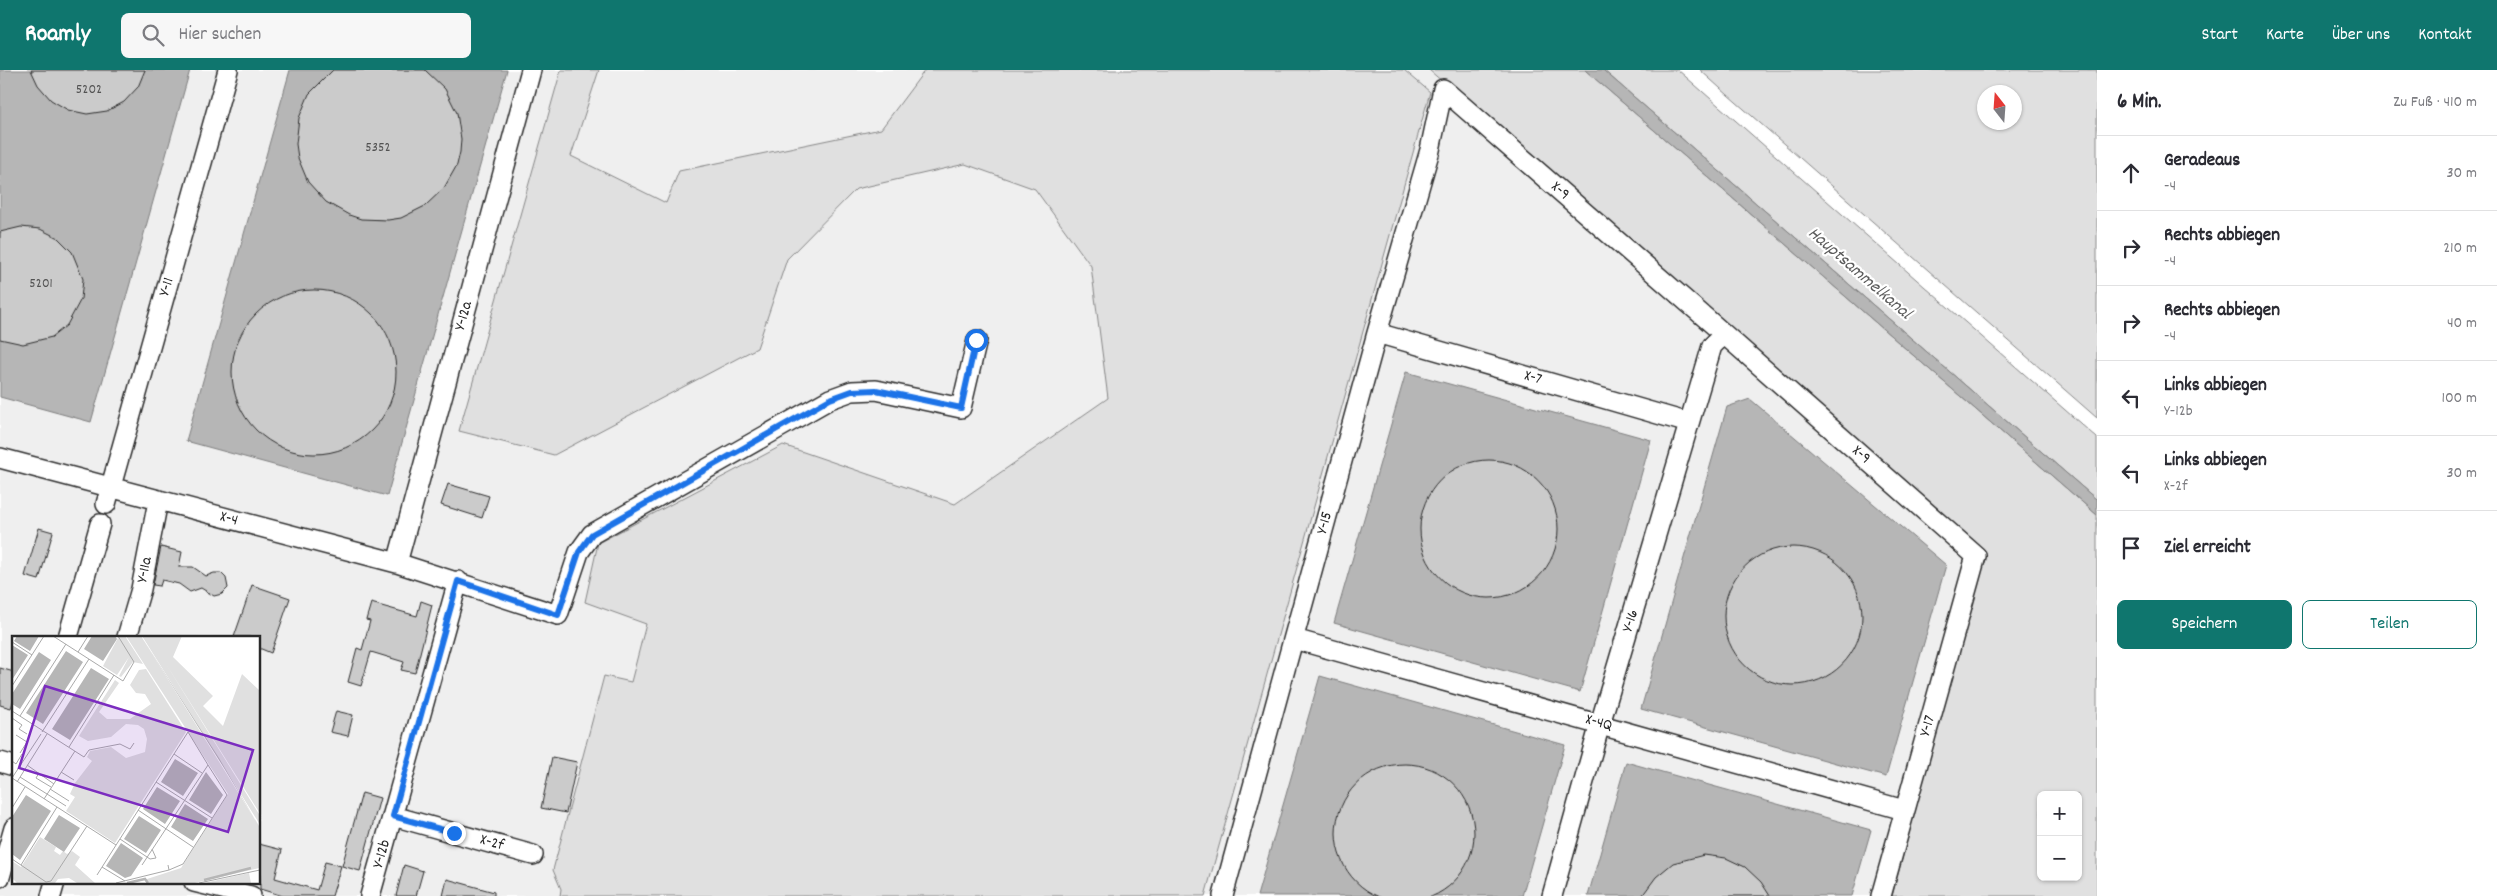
<!DOCTYPE html>
<html lang="de">
<head>
<meta charset="utf-8">
<style>
	body { margin:0; font-family:Dekko,sans-serif; background:#f7f7f7; color:#2b2b33 }
	.controls { position:absolute; right:15px; bottom:15px; display:grid; overflow:hidden; border-radius:8px; box-shadow:0 1px 4px #0004 }
	.controls button { width:45px; height:45px; display:grid; place-items:center; padding:0; border:0; border-bottom:1px solid #e1e1e2; background:#fff; color:#2b2b33; font:25px sans-serif }
	.compass { position:absolute; left:1977px; top:15px; width:45px; height:45px; border-radius:50%; background:#fff; box-shadow:0 1px 4px #0004; rotate:343deg }
	.stop { position:absolute; width:15px; height:15px; margin:-11px; border:4px solid #1a73e8; border-radius:50%; background:#fff }
	.stop.end { background:#1a73e8; border-color:#fff; box-shadow:0 1px 5px #0008 }
	.list { margin:0; padding:0; list-style:none }
	h2 { display:flex; justify-content:space-between; align-items:center; height:65px; margin:0; padding:0 20px; font-size:21px }
	h2 small { font-size:16px; font-weight:400; color:#7c7c81 }
	.list li { display:grid; grid-template-columns:32px 1fr auto; gap:15px; align-items:center; box-sizing:border-box; height:75px; padding:0 20px; border-top:1px solid #e1e1e2 }
	.list b { display:block; font-size:19px; white-space:nowrap }
	.list p { margin:0; font-size:16px; white-space:nowrap; color:#7c7c81 }
	.list em { font-size:16px; font-style:normal; color:#7c7c81 }
	.actions { display:flex; gap:10px; padding:15px 20px }
	.actions a { flex:1; padding:11px 0; border:1px solid #0f766e; border-radius:8px; text-align:center; font-size:18px; color:#0f766e }
	.actions .main { background:#0f766e; color:#fff }
	.icon { flex:none; width:28px; height:28px; fill:none; stroke:currentColor; stroke-width:2; stroke-linecap:round; stroke-linejoin:round }
	.map { position:relative; flex:none; width:2097px; height:826px; overflow:hidden }
	header { display:flex; align-items:center; gap:30px; box-sizing:border-box; height:70px; padding:0 25px; background:#0f766e; color:#fff }
	header strong { font-size:24px }
	nav { display:flex; gap:28px; margin-inline-start:auto; font-size:18px }
	.search { width:350px; height:45px; background:#f7f7f7; display:flex; align-items:center; gap:12px; box-sizing:border-box; padding:0 18px; border-radius:8px; color:#7c7c81; font-size:19px }
	main { display:flex }
	aside { flex:1; background:#fff }
	.map>svg:first-child { display:block }
	.built { fill:#efefef; fill-rule:evenodd }
	.green { fill:#e0e0e0; stroke:#868686; fill-rule:evenodd }
	.water { fill:#b6b6b6; stroke:#7e7e7e }
	.building { fill:#cbcbcb; stroke:#2b2b2b }
	.lines { fill:none; stroke-linecap:round; stroke-linejoin:round }
	.street-casing { stroke:#2b2b2b; stroke-width:22 }
	.street { stroke:#fff; stroke-width:19 }
	.route { stroke:#1a73e8; stroke-width:6 }
	.labels { text-anchor:middle; dominant-baseline:central; stroke-width:4.5; stroke-linejoin:round; paint-order:stroke }
	.number-label { font-size:14px; fill:#535353 }
	.street-label { font-size:16px; fill:#2b2b2b; stroke:#fff }
	.water-label { font-size:18px; font-style:italic; fill:#5c5c5c; stroke:#fff }
	.inset-river { fill:none; stroke:#b6b6b6; stroke-width:2.5 }
	.inset-road { fill:none; stroke:#aaa; stroke-width:1 }
	.view { fill:#7b2cbf; fill-opacity:0.15; stroke:#7b2cbf; stroke-width:2.5 }
	.inset-edge { fill:none; stroke:#2b2b2b; stroke-width:2.5 }
</style>
</head>
<body>
<header>
<strong>Roamly</strong>
<div class="search"><svg class="icon" aria-label="search" viewBox="0 0 24 24"><circle cx="10" cy="10" r="6"/><path d="M15 15l6 6"/></svg>Hier suchen</div>
<nav><a>Start</a><a>Karte</a><a>Über uns</a><a>Kontakt</a></nav>
</header>
<main>
<div class="map">
<svg width="2097" height="826" viewBox="0 0 2097 826">
	<rect width="100%" height="100%" fill="#fff"/>
	<filter id="ink" filterUnits="userSpaceOnUse"><feTurbulence type="fractalNoise" baseFrequency=".02" numOctaves="2"/><feDisplacementMap in="SourceGraphic" scale="10" xChannelSelector="R" yChannelSelector="G"/><feConvolveMatrix kernelMatrix="1 2 1 2 8 2 1 2 1" color-interpolation-filters="sRGB"/></filter>
	<g filter="url(#ink)">
		<path class="built" d="M0 0H1429L1986 481 1892 826H0ZM14 567H259V812H14Z"/>
		<path class="green" d="M561 0H599L571 86 666 133 679 101 881 59 925 0H1404L1430 22 1205 826H560L561 819 553 800 604 606 631 612 646 554 585 532 598 473 783 375 955 434 1108 328 1091 196 1035 119 965 94 856 119 787 189 757 278 554 385 459 361Z
			M1429 0H1585L2097 445V826H1892L1986 481ZM2041 725H2078V807H2041Z
			M1603 0H1678L2097 368V430Z
			M1700 0H2097V348L1720 18ZM1984 22H2014V52H1984Z"/>
		<path class="water" d="M0 0H190L91 352 0 327Z
			M290 0H507L387 426 186 371Z
			M1585 0H1603L2097 430V445Z
			M1406 302 1651 370 1580 622 1334 553Z
			M1750 329 1946 495 1886 707 1641 639 1727 337Z
			M1320 606 1565 675 1522 826H1257Z
			M1626 692 1871 760 1852 826H1588Z"/>
		<path class="building" d="M31 0H145L138 17 124 32 107 41 87 44 68 40 51 30 38 15Z
			M333 0H425L445 19 457 43 461 69 460 82 457 95 444 118 425 136 401 148 388 150 361 149 349 145 326 132 308 112 298 88 296 74 299 48 309 24Z
			M21 157 40 159 58 168 72 182 83 209 81 229 67 255 52 267 23 274 0 269V162Z
			M232 302a82 82 0 1 1 164 0a82 82 0 1 1-164 0Z
			M1420 459a69 69 0 1 1 138 0a69 69 0 1 1-138 0Z
			M448 414 489 426 482 448 441 435Z
			M39 458 53 462 39 510 25 506Z
			M1724 546a69 69 0 1 1 138 0a69 69 0 1 1-138 0Z
			M161 477 182 482 179 497H193L206 506 214 503H221L226 508 228 518 222 524 214 526 201 518 190 522 179 514 162 510 160 516 153 515Z
			M252 515 290 528 271 583 259 578V567H234Z
			M421 531 432 535 415 603 401 600 404 592 371 582 361 616 348 612 357 578 362 580 370 551 366 550 371 533 417 546Z
			M0 598 14 602V629L11 638 0 635Z
			M336 641 353 645 348 666 330 662Z
			M552 687 577 692 566 743 541 738Z
			M1336 763a69 69 0 1 1 138 0a69 69 0 1 1-138 0Z
			M362 723 380 728 360 801 342 796Z
			M259 774 282 780 275 808 317 820 325 792 341 796 332 826H283L260 819Z
			M1704 785 1726 788 1745 797 1761 812 1770 826H1642L1656 807 1673 793Z
			M404 795 423 801 416 826H396Z
			M447 809 494 822V826H443Z"/>
		<g class="lines">
			<defs>
				<path id="street" d="M1377 263 1689 353
					M0 388 397 493 558 545 579 482 592 464 830 329 852 321 876 320 961 338 977 270
					M106 434 228 0
					M397 493 531 0
					M68 567 100 454
					M127 567 141 519 158 431
					M1294 569 1904 740
					M0 692 14 696
					M393 746 533 785
					M0 807 14 758
					M194 812 251 826
					M51 826 55 812
					M370 826 458 511
					M1223 826 1377 263 1430 80 1443 19 1724 264
					M1552 826 1600 654 1712 276 1724 264 1976 486 1881 826"/>
			</defs>
			<use href="#street" class="street-casing"/>
			<use href="#street" class="street"/>
		</g>
	</g>
	<g class="lines" filter="url(#ink)">
		<path class="route" d="M454 763 393 746 458 511 558 545 579 482 592 464 830 329 852 321 876 320 961 338 976 270"/>
	</g>
	<g class="labels">
		<g class="number-label">
			<text x="89" y="20">5202</text>
			<text x="378" y="78">5352</text>
			<text x="41" y="214">5201</text>
		</g>
		<g class="street-label">
			<text transform="translate(1560 121) rotate(41)">X-9</text>
			<text transform="translate(167 217) rotate(-74)">Y-11</text>
			<text transform="translate(464 246) rotate(-75)">Y-12a</text>
			<text transform="translate(1533 308) rotate(16)">X-7</text>
			<text transform="translate(1861 385) rotate(41)">X-9</text>
			<text transform="translate(229 449) rotate(15)">X-4</text>
			<text transform="translate(1325 453) rotate(-75)">Y-15</text>
			<text transform="translate(145 500) rotate(-79)">Y-11a</text>
			<text transform="translate(1631 551) rotate(-73)">Y-16</text>
			<text transform="translate(1599 653) rotate(16)">X-4Q</text>
			<text transform="translate(1928 656) rotate(-74)">Y-17</text>
			<text transform="translate(492 773) rotate(16)">X-2f</text>
			<text transform="translate(382 784) rotate(-74)">Y-12b</text>
		</g>
		<g class="water-label">
			<text transform="translate(1859 204) rotate(41)">Hauptsammelkanal</text>
		</g>
	</g>
	<g transform="translate(12 566)">
		<rect width="248" height="248" fill="#fff"/>
		<path d="M107 0H113L131 28 121 26 109 41 107 40 117 21 105 39 91 30ZM114 0H129L247 190V232L183 247H134L135 243 169 232 216 158ZM130 0H170L161 21 201 60 191 70 211 90 230 38 247 54V176L154 28 247 178V187ZM134 33 174 96 103 207 54 175 63 161 58 158 63 147 80 125 75 121 78 115 99 111 114 122 133 116 135 103 132 93 126 89 114 88 99 101 76 105 67 100 103 44 107 47 87 76 95 83H118L139 68 133 58 124 57 118 49 127 34ZM28 201 44 211 42 215 48 219 51 215 55 218 60 215 68 221 63 229 83 247H65L57 242 46 243 43 247H5L0 242V225L9 231ZM237 237 239 247H192Z" fill="#e0e0e0"/>
		<path d="M5 0H27L18 15 2 5ZM80 0H103L105 3 91 25 72 13ZM129 0 207 122 247 190 212 132ZM0 9 16 19 0 44ZM54 15 71 26 31 88 14 77ZM27 16 39 24 8 73 0 68V58ZM79 32 97 43 58 104 40 93ZM163 123 186 137 171 160 149 146ZM194 136 211 159 199 178 177 164ZM145 151 168 165 153 188 131 173ZM14 159 39 175 8 224 0 218V181ZM173 168 196 183 181 205 159 191ZM47 179 68 192 52 216 32 203ZM127 180 149 194 134 217 112 203ZM109 207 131 222 119 240 113 242 94 230Z" fill="#b6b6b6"/>
		<path class="inset-river" d="M192 244 239 232M115 247 133 243 136 247"/>
		<path class="inset-road" d="M41 0 111 45 122 26 106 0M0 6 20 19M66 16 76 0M0 50 32 0M0 75 72 121 77 114 108 108 118 113 122 107M8 80 54 8M0 82 10 89 7 93 15 98M30 96 77 23M4 99 15 106 8 117M57 111 102 39M162 118 190 137M0 125 4 128 10 118M15 129 42 148M49 136 62 144M27 137 24 142 39 151M8 141 35 158M0 142 104 209M0 142 29 98M5 146 35 98M144 146 200 182M38 153 57 165M35 158 54 170M32 163 63 115M0 172 13 151M126 174 181 211M108 203 138 223 144 222 140 213M0 223 34 246 39 245 75 190M9 229 45 171M130 229 196 129 215 159 171 228 157 234M90 231 113 245M85 239 176 96 196 129M104 247 157 234 156 229M187 247 248 234"/>
		<path class="view" d="M33 50 241 114 216 196 7 132Z"/>
		<rect width="248" height="248" class="inset-edge"/>
	</g>
</svg>
<div class="controls">
<button>+</button>
<button>−</button>
</div>
<svg class="compass" viewBox="-18 -18 36 36"><path d="M0-13l5 13h-10z" fill="#e53935"/><path d="M0 13l5-13h-10z" fill="#7c7c81"/></svg>
<div class="stop" style="left:976px;top:270px"></div>
<div class="stop end" style="left:454px;top:763px"></div>
</div>
<aside>
<h2>6 Min.<small>Zu Fuß · 410 m</small></h2>
<ul class="list">
<li><svg class="icon" aria-label="ahead" viewBox="0 0 24 24"><path d="M12 20V5M6 11l6-6 6 6"/></svg><div><b>Geradeaus</b><p>-4</p></div><em>30 m</em></li>
<li><svg class="icon" aria-label="right" viewBox="0 0 24 24"><path d="M7 20v-9h11M14 6l5 5-5 5"/></svg><div><b>Rechts abbiegen</b><p>-4</p></div><em>210 m</em></li>
<li><svg class="icon" aria-label="right" viewBox="0 0 24 24"><path d="M7 20v-9h11M14 6l5 5-5 5"/></svg><div><b>Rechts abbiegen</b><p>-4</p></div><em>40 m</em></li>
<li><svg class="icon" aria-label="left" viewBox="0 0 24 24"><path d="M17 20v-9H6M10 6l-5 5 5 5"/></svg><div><b>Links abbiegen</b><p>Y-12b</p></div><em>100 m</em></li>
<li><svg class="icon" aria-label="left" viewBox="0 0 24 24"><path d="M17 20v-9H6M10 6l-5 5 5 5"/></svg><div><b>Links abbiegen</b><p>X-2f</p></div><em>30 m</em></li>
<li><svg class="icon" aria-label="arrive" viewBox="0 0 24 24"><path d="M6 21V4h12l-3 4 3 4H6"/></svg><div><b>Ziel erreicht</b></div></li>
</ul>
<div class="actions"><a class="main">Speichern</a><a>Teilen</a></div>
</aside>
</main>
</body>
</html>
